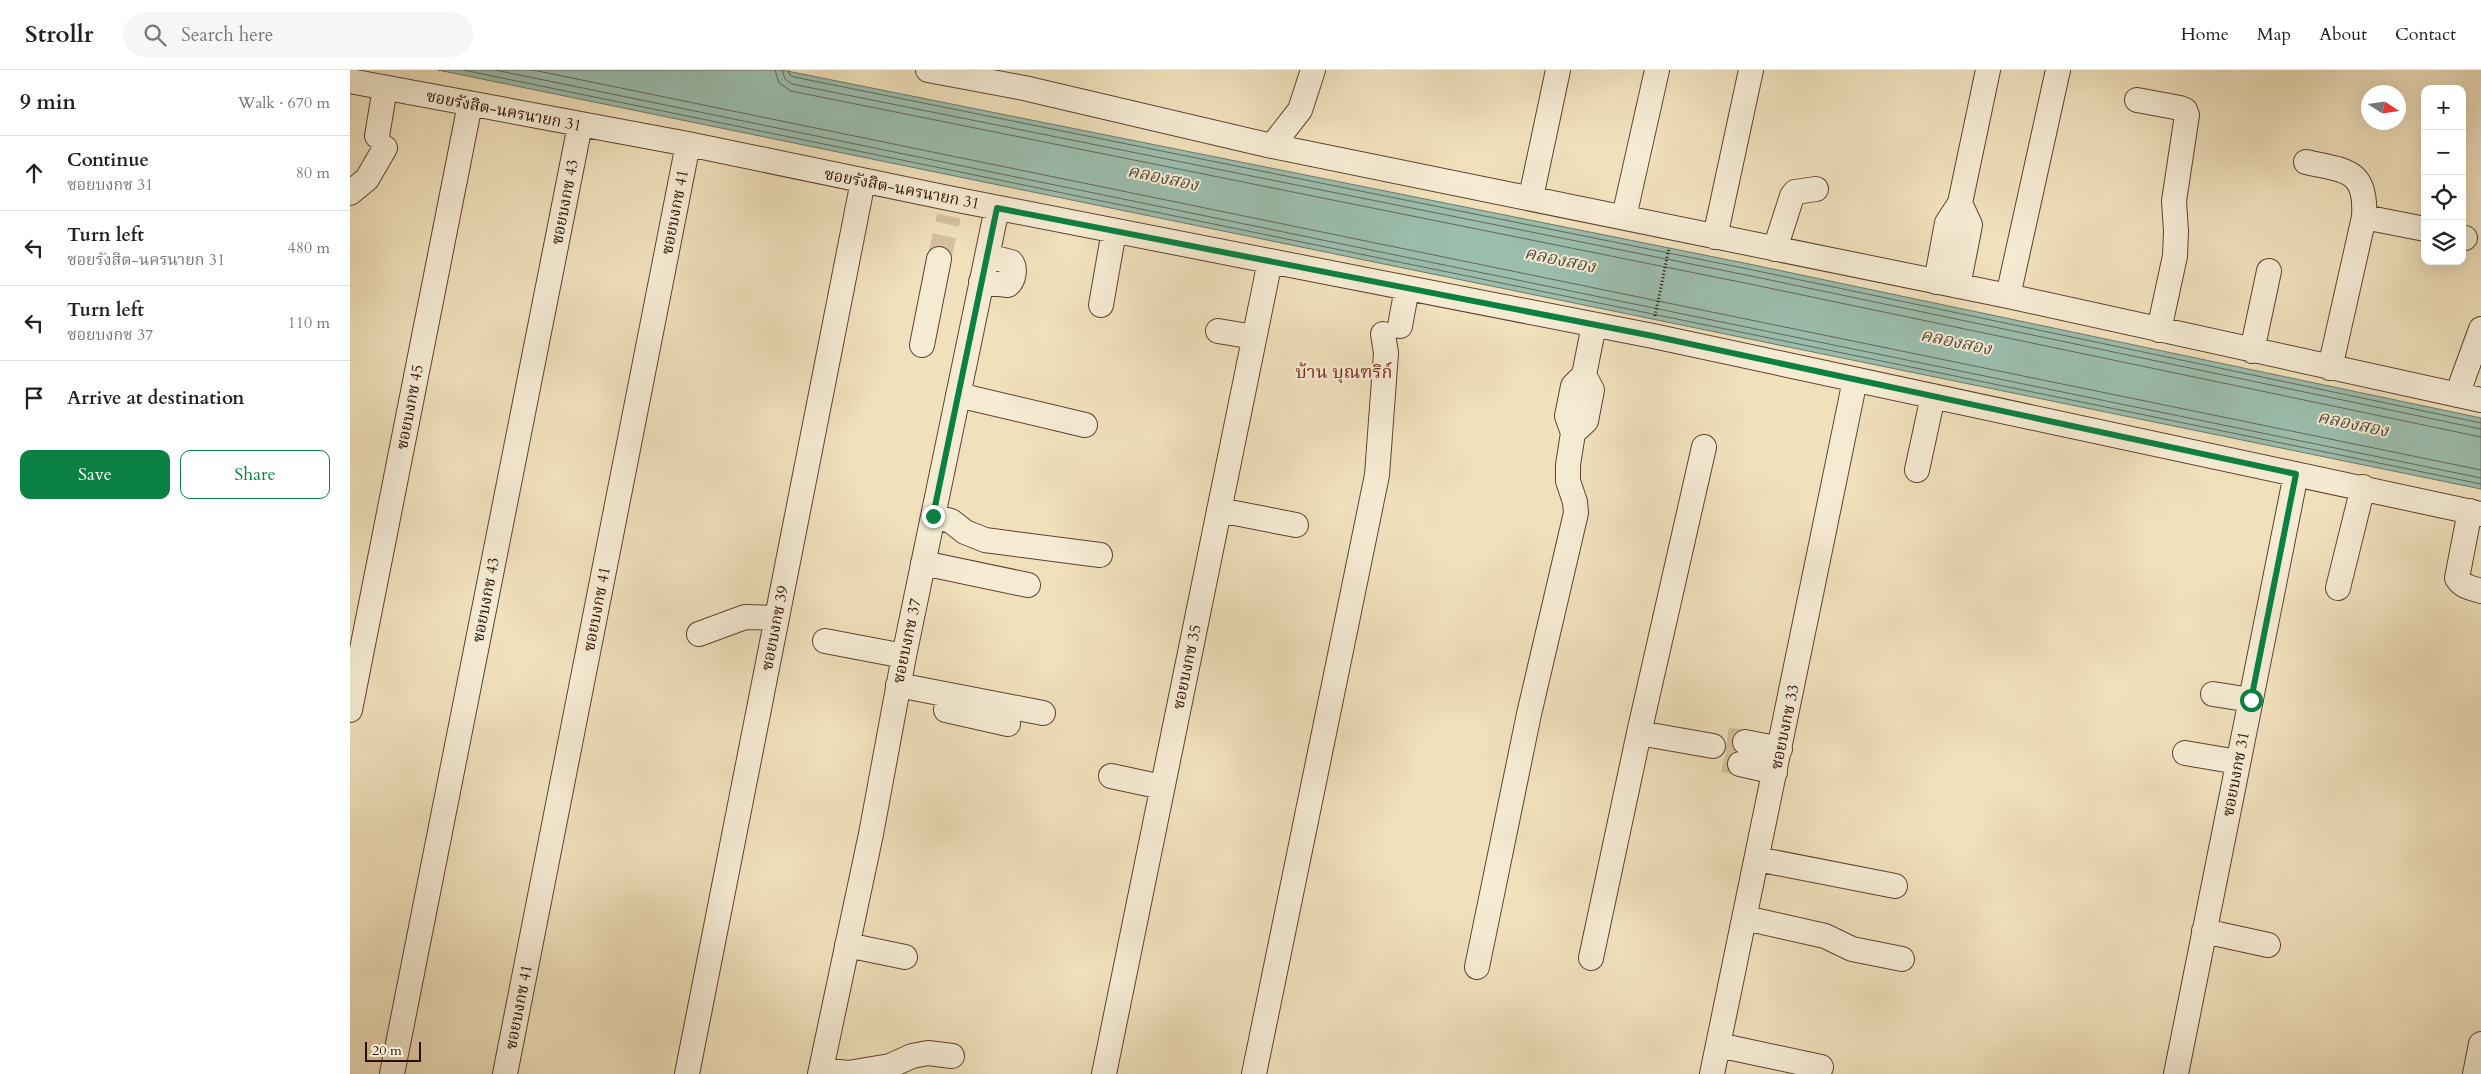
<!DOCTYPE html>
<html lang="en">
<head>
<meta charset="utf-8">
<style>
	body { margin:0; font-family:Cardo,"Noto Serif Thai",serif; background:#f6f6f6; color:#222 }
	.controls { position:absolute; right:15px; top:15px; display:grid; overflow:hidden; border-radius:10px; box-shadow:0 5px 20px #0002 }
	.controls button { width:45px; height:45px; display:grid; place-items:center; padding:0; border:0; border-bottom:1px solid #e0e0e0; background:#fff; color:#222; font:25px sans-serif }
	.compass { position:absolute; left:2011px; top:15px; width:45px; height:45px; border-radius:50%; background:#fff; box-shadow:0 5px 20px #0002; rotate:102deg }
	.scale { position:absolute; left:15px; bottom:12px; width:56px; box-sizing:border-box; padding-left:5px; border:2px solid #2c0f00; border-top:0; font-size:14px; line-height:18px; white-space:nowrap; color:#2c0f00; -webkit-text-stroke:4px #f5ebd3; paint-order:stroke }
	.stop { position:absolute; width:15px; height:15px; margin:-11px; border:4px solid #0b8043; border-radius:50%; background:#fff }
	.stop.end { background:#0b8043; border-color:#fff; box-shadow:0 1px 5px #0008 }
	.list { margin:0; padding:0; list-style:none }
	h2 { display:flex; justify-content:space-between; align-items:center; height:65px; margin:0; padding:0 20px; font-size:21px }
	h2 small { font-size:16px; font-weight:400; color:#767676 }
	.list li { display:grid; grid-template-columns:32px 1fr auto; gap:15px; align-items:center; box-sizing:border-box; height:75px; padding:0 20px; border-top:1px solid #e0e0e0 }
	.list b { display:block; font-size:19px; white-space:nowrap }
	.list p { margin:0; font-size:16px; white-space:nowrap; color:#767676 }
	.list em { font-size:16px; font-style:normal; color:#767676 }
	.actions { display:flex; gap:10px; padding:15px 20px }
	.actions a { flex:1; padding:11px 0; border:1px solid #0b8043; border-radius:10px; text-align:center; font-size:18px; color:#0b8043 }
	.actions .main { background:#0b8043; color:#fff }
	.icon { flex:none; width:28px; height:28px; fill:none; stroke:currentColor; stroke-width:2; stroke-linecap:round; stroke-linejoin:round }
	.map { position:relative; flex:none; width:2131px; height:1004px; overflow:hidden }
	header { display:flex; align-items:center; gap:30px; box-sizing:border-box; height:70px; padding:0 25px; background:#fff; border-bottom:1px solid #e0e0e0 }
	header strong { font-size:24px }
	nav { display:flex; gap:28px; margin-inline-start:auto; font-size:18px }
	.search { width:350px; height:45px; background:#f6f6f6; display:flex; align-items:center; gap:12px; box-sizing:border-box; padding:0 18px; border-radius:28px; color:#767676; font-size:19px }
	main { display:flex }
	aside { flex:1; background:#fff }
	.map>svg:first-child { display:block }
	.water { fill:#9bbdad; stroke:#6f7768 }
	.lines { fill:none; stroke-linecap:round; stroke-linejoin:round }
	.shore { stroke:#646656; stroke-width:1 }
	.minor-tunnel { stroke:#d3c1a0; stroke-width:24; stroke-dasharray:24 12; stroke-linecap:butt }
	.minor-casing { stroke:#5d432f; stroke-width:26 }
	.path { stroke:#2c0f00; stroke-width:3; stroke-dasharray:1 2.5; stroke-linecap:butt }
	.minor { stroke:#f5ebd3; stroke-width:24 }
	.route { stroke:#0b8043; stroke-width:6 }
	.labels { text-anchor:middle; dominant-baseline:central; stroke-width:4; stroke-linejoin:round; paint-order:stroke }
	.street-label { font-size:16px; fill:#2c0f00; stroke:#f5ebd3 }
	.water-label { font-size:18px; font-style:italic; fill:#534c3d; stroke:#f5ebd3 }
	.neighbourhood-label { font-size:18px; fill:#7a1f14; stroke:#f5ebd3 }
</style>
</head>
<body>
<header>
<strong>Strollr</strong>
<div class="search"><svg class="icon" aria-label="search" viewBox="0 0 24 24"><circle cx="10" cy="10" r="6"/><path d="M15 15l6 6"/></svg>Search here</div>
<nav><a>Home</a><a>Map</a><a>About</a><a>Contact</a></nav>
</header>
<main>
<aside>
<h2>9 min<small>Walk · 670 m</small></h2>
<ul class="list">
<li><svg class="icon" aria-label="ahead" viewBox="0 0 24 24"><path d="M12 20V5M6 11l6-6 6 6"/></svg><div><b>Continue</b><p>ซอยบงกช 31</p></div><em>80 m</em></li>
<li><svg class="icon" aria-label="left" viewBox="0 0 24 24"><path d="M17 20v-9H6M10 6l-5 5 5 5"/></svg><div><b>Turn left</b><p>ซอยรังสิต-นครนายก 31</p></div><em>480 m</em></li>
<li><svg class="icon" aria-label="left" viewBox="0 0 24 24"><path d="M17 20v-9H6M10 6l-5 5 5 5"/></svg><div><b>Turn left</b><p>ซอยบงกช 37</p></div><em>110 m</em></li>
<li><svg class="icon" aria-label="arrive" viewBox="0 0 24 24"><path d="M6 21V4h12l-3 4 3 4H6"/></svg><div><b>Arrive at destination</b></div></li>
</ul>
<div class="actions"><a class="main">Save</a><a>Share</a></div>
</aside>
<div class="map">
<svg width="2131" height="1004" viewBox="0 0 2131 1004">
	<rect width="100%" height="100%" fill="#f0e0bc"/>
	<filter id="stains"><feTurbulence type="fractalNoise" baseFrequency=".004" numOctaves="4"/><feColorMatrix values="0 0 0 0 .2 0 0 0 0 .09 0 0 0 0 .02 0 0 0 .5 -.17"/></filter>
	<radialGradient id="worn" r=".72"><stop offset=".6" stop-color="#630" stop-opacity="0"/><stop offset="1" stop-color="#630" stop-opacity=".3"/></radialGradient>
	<path class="water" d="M88 0H432L1399 194 2131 348V419Z"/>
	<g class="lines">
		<path class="shore" d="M113 0 2131 414
			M145 0 2131 408
			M183 0 2131 400
			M425 0 429 13 441 21 1395 213 2131 367
			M432 0 435 9 442 14 1396 205 2131 359
			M439 0V4L444 7 1398 199 2131 353"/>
		<path class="minor-tunnel" d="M589 189 599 146
			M1377 669 1395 672
			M1374 690 1390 694"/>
		<defs>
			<path id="minor" d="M578 0 674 18 922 76 1658 226 2131 330
				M0 11 338 74 603 129 1303 266 2131 444
				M1787 30 1830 38 1835 40 1837 45 1824 131 1826 161 1825 186 1809 260
				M27 66 35 18
				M922 76 950 40 963 0
				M1956 92C1996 101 2017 99 2014 147L1980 298
				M0 123 17 109 35 78
				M1181 127 1208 0
				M1274 147 1307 0
				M2014 147 2075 159
				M1365 167 1401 0
				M2112 167 2115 168
				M1425 179 1442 126 1445 122 1466 119
				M631 212 658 215C664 210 666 198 661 192L637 186
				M1586 212 1597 153 1610 133 1638 0
				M1608 216 1620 155 1610 133
				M1658 226 1708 0
				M751 235 764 161
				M1050 256 1057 218
				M868 261 904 267
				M572 275 589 189
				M1902 281 1919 201
				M608 325 735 355
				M2107 325 2131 259
				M1223 363 1236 351 1242 320 1234 305
				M1354 377 1289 663 1363 676
				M1567 400 1583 326
				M869 440 946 455
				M2120 441 2107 508C2112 517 2122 518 2131 521
				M583 446 601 451 615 462 635 470 750 485
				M573 493 678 515
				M1988 518 2013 417
				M349 564 395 547 427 548
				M475 571 554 586
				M548 615 693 643
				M1863 624 1901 630
				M0 640 120 34
				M596 640 658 654
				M1395 672 1430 679
				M1835 683 1888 692
				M1390 694 1425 702
				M761 706 812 717
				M1407 789 1545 816
				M1395 848 1475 866 1502 879 1552 889
				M1854 861 1918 875
				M497 875 555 887
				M1241 888 1289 663
				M1127 897 1179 644 1226 443 1225 432 1218 411V395L1223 363 1217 346 1223 316 1234 305 1244 255
				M1368 975 1471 997
				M471 1000 498 1003 540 996 562 986 578 983 602 986
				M42 1004 230 55
				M155 1004 338 74
				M337 1004 513 111
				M470 1004 521 764 554 586 647 138
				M754 1004 920 191
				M904 1004 1027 405 1036 283 1033 264
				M1362 1004 1505 310
				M1826 1004 1946 404
				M2125 1004 2131 974"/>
		</defs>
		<use href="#minor" class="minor-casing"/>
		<path class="path" d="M1305 246 1319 178"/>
		<use href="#minor" class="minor"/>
	</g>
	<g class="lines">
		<path class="route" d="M583 446 647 138 1303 266 1946 404 1901 630"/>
	</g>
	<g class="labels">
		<g class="street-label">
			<text transform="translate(154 41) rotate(11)">ซอยรังสิต-นครนายก 31</text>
			<text transform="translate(552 119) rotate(11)">ซอยรังสิต-นครนายก 31</text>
			<text transform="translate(215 132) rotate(-79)">ซอยบงกช 43</text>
			<text transform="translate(325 142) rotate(-79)">ซอยบงกช 41</text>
			<text transform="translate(60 337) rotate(-79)">ซอยบงกช 45</text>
			<text transform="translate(136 530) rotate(-79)">ซอยบงกช 43</text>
			<text transform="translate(247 539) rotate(-79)">ซอยบงกช 41</text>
			<text transform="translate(425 558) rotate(-79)">ซอยบงกช 39</text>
			<text transform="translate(557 571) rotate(-78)">ซอยบงกช 37</text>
			<text transform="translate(837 597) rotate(-78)">ซอยบงกช 35</text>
			<text transform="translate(1435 657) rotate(-78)">ซอยบงกช 33</text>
			<text transform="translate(1886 704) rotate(-79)">ซอยบงกช 31</text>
			<text transform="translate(169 937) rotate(-79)">ซอยบงกช 41</text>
		</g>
		<g class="water-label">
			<text transform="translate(813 108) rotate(12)">คลองสอง</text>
			<text transform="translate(1210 190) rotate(12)">คลองสอง</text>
			<text transform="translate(1606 272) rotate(12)">คลองสอง</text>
			<text transform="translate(2003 354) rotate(12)">คลองสอง</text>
		</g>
		<g class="neighbourhood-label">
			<text x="994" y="302">บ้าน บุณฑริก์</text>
		</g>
	</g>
	<rect width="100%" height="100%" filter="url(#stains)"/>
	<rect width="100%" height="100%" fill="url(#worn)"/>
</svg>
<div class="controls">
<button>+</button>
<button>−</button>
<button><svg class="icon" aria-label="locate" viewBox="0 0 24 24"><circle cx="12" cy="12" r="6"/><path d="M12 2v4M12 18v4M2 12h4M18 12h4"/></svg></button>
<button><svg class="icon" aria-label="layers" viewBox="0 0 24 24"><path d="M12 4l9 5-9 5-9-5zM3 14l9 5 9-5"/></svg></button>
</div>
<svg class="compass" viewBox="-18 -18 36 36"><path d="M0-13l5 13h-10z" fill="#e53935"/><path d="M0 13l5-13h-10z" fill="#767676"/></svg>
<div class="scale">20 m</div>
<div class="stop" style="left:1901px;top:630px"></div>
<div class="stop end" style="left:583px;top:446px"></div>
</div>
</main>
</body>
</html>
